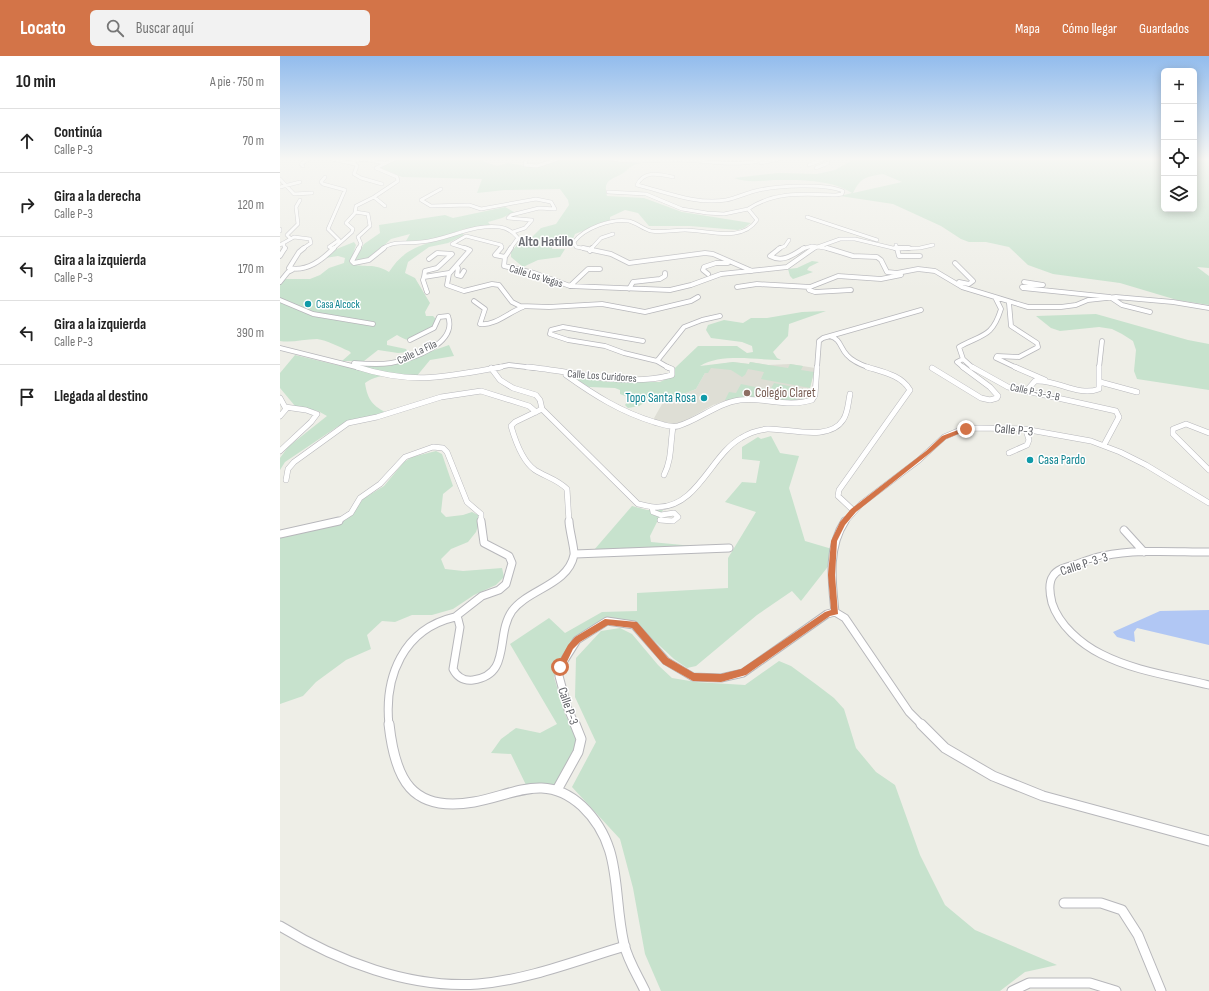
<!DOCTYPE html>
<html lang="es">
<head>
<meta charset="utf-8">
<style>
	body { margin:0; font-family:"Sofia Sans Condensed",sans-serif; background:#f2f2f2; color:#222 }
	.controls { position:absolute; right:12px; top:12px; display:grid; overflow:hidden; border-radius:6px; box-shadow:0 2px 10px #0003 }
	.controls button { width:36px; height:36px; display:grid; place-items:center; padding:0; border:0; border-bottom:1px solid #e0e0e0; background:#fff; color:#222; font:20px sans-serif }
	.stop { position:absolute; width:12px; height:12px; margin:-9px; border:3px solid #d37448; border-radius:50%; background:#fff }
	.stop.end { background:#d37448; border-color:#fff; box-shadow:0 1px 4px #0008 }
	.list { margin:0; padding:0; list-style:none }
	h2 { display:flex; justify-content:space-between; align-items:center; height:52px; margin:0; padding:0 16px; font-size:17px }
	h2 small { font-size:13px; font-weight:400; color:#767676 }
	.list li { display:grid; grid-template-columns:26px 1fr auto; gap:12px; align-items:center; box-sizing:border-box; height:64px; padding:0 16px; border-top:1px solid #e0e0e0 }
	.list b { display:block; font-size:15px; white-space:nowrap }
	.list p { margin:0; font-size:13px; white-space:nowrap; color:#767676 }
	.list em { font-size:13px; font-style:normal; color:#767676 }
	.icon { flex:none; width:22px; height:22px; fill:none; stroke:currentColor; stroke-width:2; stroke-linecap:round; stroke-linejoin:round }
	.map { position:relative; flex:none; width:929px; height:935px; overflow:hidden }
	header { display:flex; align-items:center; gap:24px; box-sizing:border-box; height:56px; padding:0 20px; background:#d37448; color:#fff }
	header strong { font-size:19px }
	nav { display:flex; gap:22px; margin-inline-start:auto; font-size:14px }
	.search { width:280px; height:36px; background:#f2f2f2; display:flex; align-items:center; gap:10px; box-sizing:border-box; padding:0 14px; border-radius:6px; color:#767676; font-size:15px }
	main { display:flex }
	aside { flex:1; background:#fff }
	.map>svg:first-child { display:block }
	.education { fill:#deded5 }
	.green { fill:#c7e2cd; fill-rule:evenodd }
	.water { fill:#b1c7f4 }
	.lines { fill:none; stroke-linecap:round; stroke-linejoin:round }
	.minor-far4-casing { stroke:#b7b7bb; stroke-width:4 }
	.minor-far3-casing { stroke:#b7b7bb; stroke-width:5.5 }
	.minor-far2-casing { stroke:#b7b7bb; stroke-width:6 }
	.minor-far1-casing { stroke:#b7b7bb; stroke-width:9 }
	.minor-casing { stroke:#b7b7bb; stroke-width:11 }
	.minor-far4 { stroke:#fff; stroke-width:3 }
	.minor-far3 { stroke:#fff; stroke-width:4 }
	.minor-far2 { stroke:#fff; stroke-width:5 }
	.minor-far1 { stroke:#fff; stroke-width:7 }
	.minor { stroke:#fff; stroke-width:9 }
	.route { fill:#d37448 }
	.culture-dot { fill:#0f9aa8; stroke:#fff; stroke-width:1.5 }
	.education-dot { fill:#8d6e63; stroke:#fff; stroke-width:1.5 }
	.labels { text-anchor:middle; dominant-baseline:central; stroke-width:3; stroke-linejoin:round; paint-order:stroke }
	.far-street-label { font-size:11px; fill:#5e6065; stroke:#fff }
	.far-culture-label { font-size:11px; fill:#0d838f; stroke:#fff; text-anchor:start }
	.education-label { font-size:13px; fill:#785e54; stroke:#fff; text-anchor:start }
	.culture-label { font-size:13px; fill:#0d838f; stroke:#fff; text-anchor:end }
	.street-label { font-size:13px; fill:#5e6065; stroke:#fff }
	.far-district-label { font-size:14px; font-weight:bold; fill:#6f7177; stroke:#fff }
</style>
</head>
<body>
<header>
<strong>Locato</strong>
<div class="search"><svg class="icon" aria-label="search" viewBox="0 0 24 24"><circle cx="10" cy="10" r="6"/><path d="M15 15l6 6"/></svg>Buscar aquí</div>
<nav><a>Mapa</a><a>Cómo llegar</a><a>Guardados</a></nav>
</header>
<main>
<aside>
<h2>10 min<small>A pie · 750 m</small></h2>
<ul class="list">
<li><svg class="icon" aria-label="ahead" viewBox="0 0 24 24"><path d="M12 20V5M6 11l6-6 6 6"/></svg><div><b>Continúa</b><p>Calle P-3</p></div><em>70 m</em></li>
<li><svg class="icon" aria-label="right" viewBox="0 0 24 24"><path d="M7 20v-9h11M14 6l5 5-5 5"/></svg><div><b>Gira a la derecha</b><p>Calle P-3</p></div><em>120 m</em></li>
<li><svg class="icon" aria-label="left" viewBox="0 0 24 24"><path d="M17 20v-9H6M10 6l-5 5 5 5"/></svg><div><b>Gira a la izquierda</b><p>Calle P-3</p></div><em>170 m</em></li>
<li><svg class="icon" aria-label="left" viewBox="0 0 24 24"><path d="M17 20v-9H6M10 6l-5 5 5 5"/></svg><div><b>Gira a la izquierda</b><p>Calle P-3</p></div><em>390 m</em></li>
<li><svg class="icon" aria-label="arrive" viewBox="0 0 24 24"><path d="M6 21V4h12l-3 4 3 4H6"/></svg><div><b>Llegada al destino</b></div></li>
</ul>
</aside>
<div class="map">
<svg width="929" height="935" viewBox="0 0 929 935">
	<rect width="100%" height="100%" fill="#eeeee7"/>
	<path class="education" d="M453 306 469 308 470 306 488 309 510 308 535 312 527 343 521 347 457 342 433 349 401 367 393 368 373 364 386 341 393 342 416 333 425 317 420 311Z"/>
	<path class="green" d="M117 103H205L202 105 217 110 228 107 255 112 282 103H326L362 107C354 108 351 110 346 115 335 124 322 121 327 140L364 142 402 156 471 167 464 172 458 174 410 170H369L358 157 345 154 330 161V164L295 178 292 185H288L284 188H273L272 193H285L280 201 258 204 243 211 231 201V196L243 182H251L261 172 276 168 289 149 288 144 280 133 225 134 197 137 202 123 122 121 101 112 105 108Z
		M574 103H884V153H914V103H929V212L917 211 929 220V249L897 244 840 227 773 218 748 209 729 191 706 186H689L681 183 661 170 613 148 560 140 572 137C550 123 519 124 494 124 480 125 467 127 454 122L498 117 537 118 555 114ZM603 118 622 126 573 137C581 121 586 121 603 118Z
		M225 151 234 156 222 162 208 166 211 170 185 173 150 184 126 185 130 178 111 183 87 205 78 207 74 205 84 188 100 177 99 169 165 159 173 162Z
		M180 176 184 179 168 187 149 191 128 206 125 217 135 222 150 247 145 256 146 260H153L156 263C155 272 138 284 129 284 125 284 121 281 117 279L107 285V289L126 293 128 296 118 297 98 294 84 305H62L71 297 69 295C59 291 47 284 37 283 24 283 12 287 0 285V223H30L40 219 49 212 64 207 65 202 58 200 45 202 54 194 74 186 76 189 70 207C85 213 93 206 109 216 128 186 151 189 180 176Z
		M532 205 539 206 529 211 527 214 533 216 513 223 510 220 508 213 517 212Z
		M546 255 509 268 508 280 493 296 497 302 501 304C477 304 441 297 420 310L453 306 469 308 470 306 508 312 510 308 523 310 521 314 534 316 530 332 481 323 484 316 468 313 465 319 462 321 451 314 431 312 428 317H425L416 333 393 342 383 341 369 344 359 350 348 352 345 349 350 342 340 338V334L335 332 309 331 292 321 329 326H380L390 321 395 316V312L418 290H457L467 297 473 296 472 290 462 286 431 282 426 274 428 269 444 264 463 267 471 262H487L522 256Z
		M816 258 908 284 929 288V334L857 323 854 315 856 294 853 285 842 278 832 273 819 271 780 275 771 272 756 260Z
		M169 289 174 300 150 304 136 321C118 320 100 316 85 327 88 346 93 349 108 358L71 364 57 371 5 406 0 414V402L8 391 47 360 38 355 15 350 0 332V317L15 299 61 310H109Z
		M494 327 519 332 516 345 520 346 521 342 529 344 521 347 445 344 449 336 456 337 461 328 490 334Z
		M491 380 500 397 519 400 509 432 525 485 552 493 550 508 521 545 512 535 477 559 416 610 407 612 394 603 354 566 324 564 294 584 274 621 285 658 300 688 275 735 247 731 231 698 211 697 221 683 236 672 260 677 277 668 230 588 269 562 285 577 322 556 357 555V537L448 532V502L476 456 445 446 462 426 476 427 480 405 462 403V391L478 381 481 383Z
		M156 395 162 398 173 430 163 438 161 456 166 461 183 459 192 456 198 459 200 464 196 476 188 486 171 493 161 503 165 513 183 515 222 512 224 521 216 529 194 539 173 553 152 559H132L115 566 102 565 87 579 91 593 66 604 36 626 23 640 0 648V481L55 468 71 460 83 443 104 430 124 406 132 401Z
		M352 450 367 454H383L370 480 371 486 413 490 314 494Z
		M340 572 352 578 378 609 392 622 416 626 465 629 499 605 511 610 537 629 554 642 564 653 576 692 596 716 615 729 640 799 665 849 695 874 777 909 745 916 720 935H381L365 898 353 832 340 783 292 731 316 686 295 641 296 602 321 575Z"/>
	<path class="water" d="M929 554V589L857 572 854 576 855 586 837 581 833 576 880 555Z"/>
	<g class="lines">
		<defs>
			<path id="minor-far4" d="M52 103 75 108 77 110 74 118 81 122 102 128
				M246 103 245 109 257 110 278 103
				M330 103C353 107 375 104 398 104 428 104 456 112 486 103
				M69 106 84 103 104 107
				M481 107 499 103
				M529 109 544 103
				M23 110 21 108 29 103
				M536 112 548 107
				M45 121 41 126 43 128 65 134 48 173 59 184 49 191 53 193
				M0 123 14 138 32 137
				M0 131 20 126
				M161 133 141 144 151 150 189 149 201 153 256 143 271 146 275 153 259 152 231 159 228 162 252 164 245 172 233 176
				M328 136 366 138 402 153 427 157 444 158 468 153
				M94 141 105 150
				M75 156 88 158 90 170 78 181 81 188 78 193
				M527 161 597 184
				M0 173V175
				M10 182 7 179 18 168 16 151 20 144
				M3 187 5 193
				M0 189 14 181 30 183 31 187 22 193
				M616 189 617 193
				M53 193 72 176 73 173 66 167 75 157 76 150 94 141 118 125 117 121 96 112 115 103
				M102 193C113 184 128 188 141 186 168 184 193 167 220 171 228 172 233 176 238 182L230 193
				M188 193 172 188 186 180 221 189 222 191 220 193
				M308 193 296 191 294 186C304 172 332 162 349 165 357 167 363 173 371 175 383 177 394 174 405 174 428 174 462 187 477 164L468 153C495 135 524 138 556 139L562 138 563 135C545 127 498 130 479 134 468 136 457 142 446 144 416 149 386 136 357 129 364 114 379 118 393 121
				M311 193 321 182 333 178
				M498 193 505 190 509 184
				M522 193 532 190 550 193
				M532 193 560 183H575L617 193 640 192 653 189"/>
			<path id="minor-far3" d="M24 192 19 196 9 212C27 216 42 204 54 192
				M79 192 72 205 74 207 89 204 104 192
				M185 192 190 194 169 218 167 229 184 235 212 228 219 229 232 246 240 250 269 251 322 248 365 256 411 245 418 241
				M221 192 215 199 225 201
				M231 192 225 201 224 210 254 217 290 230 390 234 411 229 441 218 507 211 534 192
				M303 192 331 198 349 207 425 197 433 198 472 215
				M500 192 490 200C503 207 513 199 524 192
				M547 192 573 200 597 201 601 204 607 216 617 217 638 213 655 215 682 231 715 241 721 253C712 282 702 278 679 291L683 303 693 312
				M615 192H629
				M617 192 619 200H640
				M310 195 312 192
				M0 200 5 192
				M675 207 693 225 689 228 679 226
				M176 210 178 212 177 219 181 220 184 215
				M428 218 423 214 424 211 436 207H448
				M144 221 145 215 157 212 172 198 157 197 149 203
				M0 226 8 216 12 214
				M744 226 763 229 742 231 743 232 830 241 842 249 870 256
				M290 230 308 213H320
				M457 231 477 228 530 231 558 220 601 223 621 219
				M528 231 529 234 535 236 571 234
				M349 233 353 226 380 223 385 220V217
				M147 236 143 224 144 221 169 217
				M715 241 748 251H781L796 249 808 244 836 241 893 246 929 252
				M0 244 33 258 93 268
				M194 245 205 253 200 268C215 270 229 256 243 251
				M729 247 731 270 757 287 758 291 739 301 717 300 716 302 737 312
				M550 280C561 283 560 292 567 299 573 306 582 309 590 312
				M363 285 283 271 271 274 270 278 288 284 325 290 344 297 377 305 389 312
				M0 292 80 312
				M683 303 677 306 684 312
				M377 305 404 271 422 264 440 260
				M74 307C86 308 99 309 111 307 133 303 178 288 168 260L159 261 154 272 130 284
				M215 312 229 309 255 312
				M537 312 539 285 543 282 641 254
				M819 312 822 285"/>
			<path id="minor-far2" d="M77 311C132 329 165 321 221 311
				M247 311C295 315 344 332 392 319V313L387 311
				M692 311 728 331 836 355 839 361 824 389
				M735 311 765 324
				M211 312 220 324 233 332 256 339 260 344 262 353 358 448C365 449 372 452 379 451 418 450 431 399 461 382 469 377 479 374 487 373 508 372 549 386 563 364 568 357 568 347 570 338
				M652 312 701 342 710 344 717 342 718 340 710 331 683 311
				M286 319C314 339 341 356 374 366 382 368 390 372 398 370 419 364 437 347 460 344 484 341 507 352 532 344L535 339 537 311
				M820 326 857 336
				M749 335V332L755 325C777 323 798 341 819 333V311
				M0 342 6 353 0 360
				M262 353 235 366 231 370C235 384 242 405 255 414 266 421 277 423 287 433L289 466
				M929 377 906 368 893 373V378L929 414
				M0 395 31 366 37 358 26 354 5 351
				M729 397 747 389 749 384 746 374
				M384 419C392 403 390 389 393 371
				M6 424 8 413 14 406 68 367 97 361 161 341 201 335 249 350 256 356
				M372 451 373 456 381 459 394 457 398 461 393 465 380 464
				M574 455 558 440 559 434 630 334C621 319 603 316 587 311
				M57 466 71 457 80 442 100 428 125 401 153 391 163 392 167 396 187 446 201 458V466
				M565 466 581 448 639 404 664 381 678 375 697 372 744 373 811 385 840 396 866 409 929 447"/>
			<path id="minor-far1" d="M844 474 864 496
				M0 478 59 465
				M929 496C894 496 857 493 823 500 813 502 803 506 794 509 787 511 777 513 773 520 768 527 770 539 772 547 779 569 801 588 821 598 854 615 893 620 929 629
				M295 498 449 492
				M555 556 565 562 629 656 642 669
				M175 561 202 540 219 534 226 528 232 507 229 500 204 487 201 465
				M175 561 178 563 180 571 173 613C177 621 184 625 193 624 232 619 215 579 232 555 248 533 288 529 294 499 295 494 289 473 289 465
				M109 669C104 621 123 573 175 561
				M295 669 288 653 279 620 280 611 297 584 327 565 354 569 386 605 413 621 441 622 463 617 547 558 555 556C552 526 547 492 565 465"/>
			<path id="minor" d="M109 668C115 723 131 757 194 746 234 739 265 716 302 750 344 790 332 837 344 888 348 905 358 920 365 935
				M641 668 665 692 713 720 763 740 929 785
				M277 734 298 696 301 683 295 668
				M784 847H821L842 854 858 879 881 935
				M0 870C57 905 130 933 198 928 248 924 298 904 345 890
				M732 935 749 927H810L836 935"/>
		</defs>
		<use href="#minor-far4" class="minor-far4-casing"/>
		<use href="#minor-far3" class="minor-far3-casing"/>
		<use href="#minor-far2" class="minor-far2-casing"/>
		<use href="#minor-far1" class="minor-far1-casing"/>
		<use href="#minor" class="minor-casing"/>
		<use href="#minor-far4" class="minor-far4"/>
		<use href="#minor-far3" class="minor-far3"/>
		<use href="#minor-far2" class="minor-far2"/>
		<use href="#minor-far1" class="minor-far1"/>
		<use href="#minor" class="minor"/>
	</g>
	<linearGradient id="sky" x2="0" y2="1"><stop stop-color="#92bced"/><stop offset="0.44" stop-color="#f7f7f4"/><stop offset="1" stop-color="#f7f7f4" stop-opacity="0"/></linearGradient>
	<rect width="929" height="234" fill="url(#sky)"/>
	<path class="route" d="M686 371 688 374 666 383 650 397 576 456 565 469 557 485 555 519 558 558 550 560 466 619 441 626 413 625 383 608 352 572 328 569 300 586 293 593 283 614H277L276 611 288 589 295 581 325 563 357 566 388 602 414 617 441 618 461 613 545 556 551 554 548 519 551 485 560 466 571 453 646 395 662 380Z"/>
	<g class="culture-dot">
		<circle cx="28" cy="248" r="4"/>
		<circle cx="424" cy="342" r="4"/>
		<circle cx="750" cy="404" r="4"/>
	</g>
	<circle class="education-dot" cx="467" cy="337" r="4"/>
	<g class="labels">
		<g class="far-street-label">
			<text transform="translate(256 220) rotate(17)">Calle Los Vegas</text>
			<text transform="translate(137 296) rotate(-25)">Calle La Fila</text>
			<text transform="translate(322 320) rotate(4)">Calle Los Curidores</text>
			<text transform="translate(755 336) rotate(12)">Calle P-3-3-B</text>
		</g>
		<g class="far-culture-label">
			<text x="36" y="248">Casa Alcock</text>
		</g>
		<g class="education-label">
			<text x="475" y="337">Colegio Claret</text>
		</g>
		<g class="culture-label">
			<text x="416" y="342">Topo Santa Rosa</text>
			<text x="758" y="404" text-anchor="start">Casa Pardo</text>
		</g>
		<g class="street-label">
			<text transform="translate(734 374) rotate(5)">Calle P-3</text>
			<text transform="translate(804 508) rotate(-18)">Calle P-3-3</text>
			<text transform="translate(288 650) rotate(71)">Calle P-3</text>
		</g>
		<g class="far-district-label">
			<text x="266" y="185">Alto Hatillo</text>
		</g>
	</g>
</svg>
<div class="controls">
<button>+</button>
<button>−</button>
<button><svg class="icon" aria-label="locate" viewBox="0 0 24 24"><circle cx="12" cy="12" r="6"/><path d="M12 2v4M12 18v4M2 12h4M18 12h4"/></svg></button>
<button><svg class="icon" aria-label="layers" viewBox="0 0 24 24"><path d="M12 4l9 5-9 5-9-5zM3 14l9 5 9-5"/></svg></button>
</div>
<div class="stop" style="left:280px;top:611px"></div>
<div class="stop end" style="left:686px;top:373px"></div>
</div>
</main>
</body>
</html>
